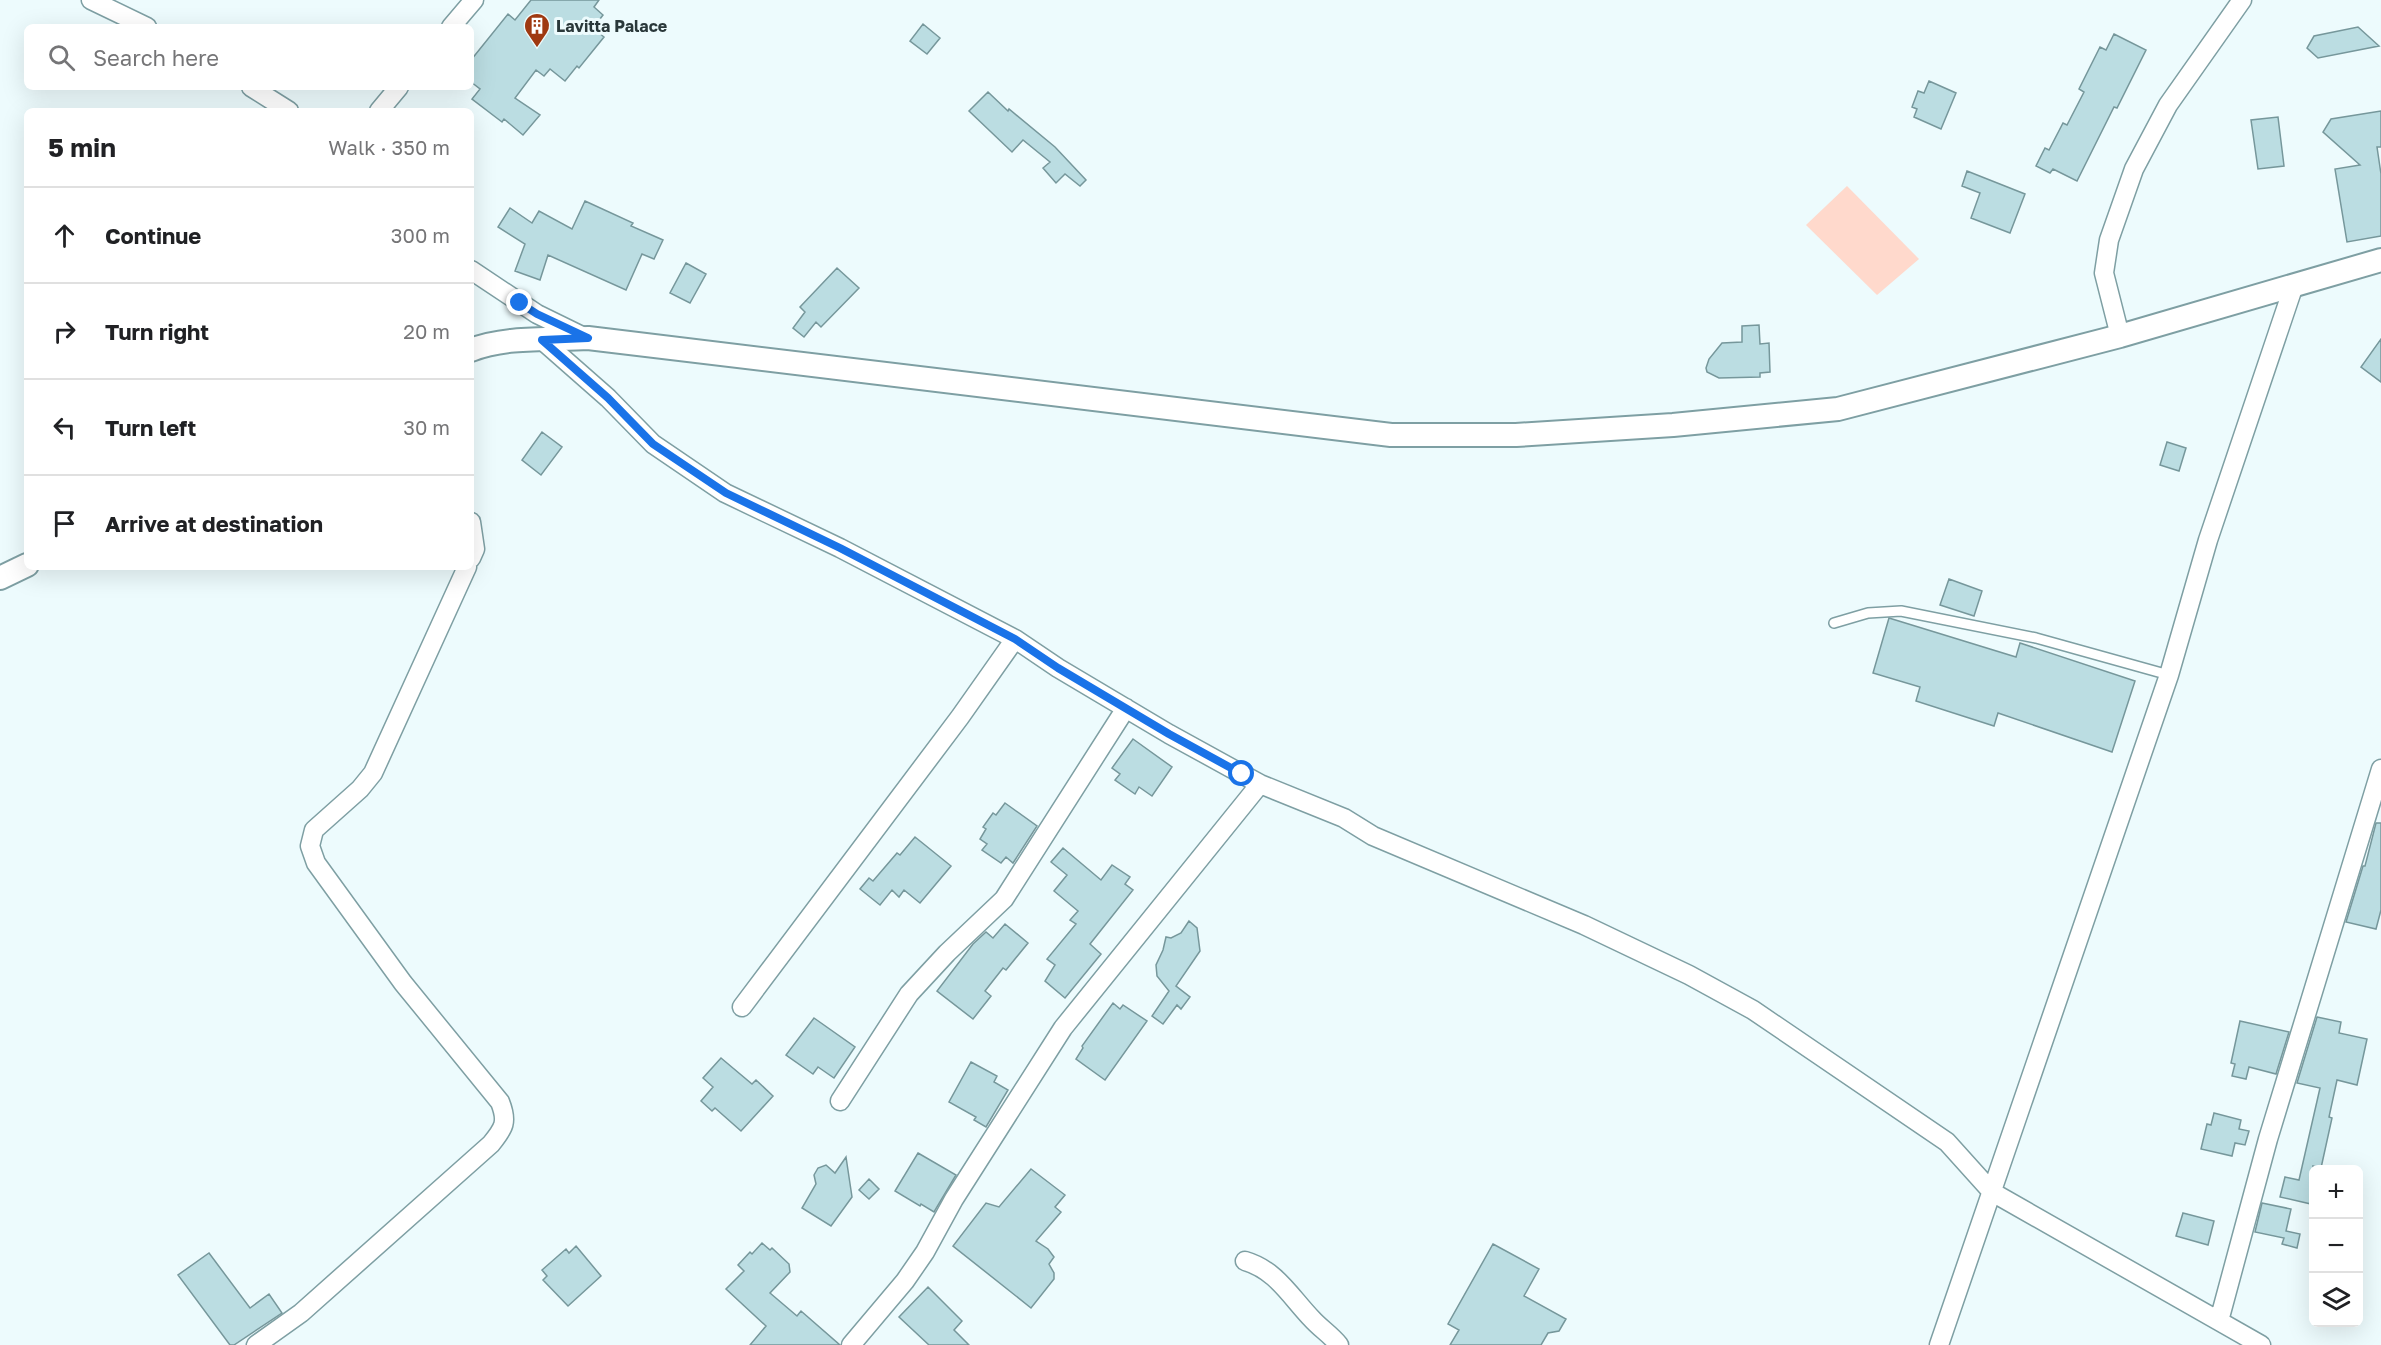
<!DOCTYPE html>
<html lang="en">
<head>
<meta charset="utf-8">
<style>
	body { margin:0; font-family:"Golos Text",sans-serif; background:#f6f6f6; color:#202124 }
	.controls { position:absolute; right:18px; bottom:18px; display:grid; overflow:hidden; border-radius:9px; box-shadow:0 6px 24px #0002 }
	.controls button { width:54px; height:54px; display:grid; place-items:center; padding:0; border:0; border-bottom:2px solid #e0e0e0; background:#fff; color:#202124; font:30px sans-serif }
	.stop { position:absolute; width:18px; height:18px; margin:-14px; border:4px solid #1a73e8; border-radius:50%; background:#fff }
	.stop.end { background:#1a73e8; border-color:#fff; box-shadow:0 2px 6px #0008 }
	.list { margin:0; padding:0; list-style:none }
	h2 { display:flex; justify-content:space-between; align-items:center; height:78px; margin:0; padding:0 24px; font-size:26px }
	h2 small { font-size:20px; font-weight:400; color:#757577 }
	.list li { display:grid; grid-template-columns:39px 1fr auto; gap:18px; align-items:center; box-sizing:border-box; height:96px; padding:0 24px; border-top:2px solid #e0e0e0 }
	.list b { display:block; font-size:22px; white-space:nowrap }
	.list em { font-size:20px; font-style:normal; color:#757577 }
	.icon { flex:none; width:33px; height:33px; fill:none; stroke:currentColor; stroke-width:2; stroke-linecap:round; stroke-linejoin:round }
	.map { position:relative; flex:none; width:2381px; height:1345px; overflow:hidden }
	.search { position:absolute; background:#fff; box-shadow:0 6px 24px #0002; left:24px; top:24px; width:450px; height:66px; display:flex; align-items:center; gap:15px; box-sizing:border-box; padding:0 21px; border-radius:9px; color:#757577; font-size:22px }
	.panel { position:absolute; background:#fff; box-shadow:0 6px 24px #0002; left:24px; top:108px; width:450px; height:462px; border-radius:9px }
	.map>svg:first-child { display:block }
	.green { fill:#ffd9cc }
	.building { fill:#bbdde2; stroke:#76979b; stroke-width:1.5 }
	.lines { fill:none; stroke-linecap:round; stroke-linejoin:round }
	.service-casing { stroke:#7e9fa3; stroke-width:12 }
	.minor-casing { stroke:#7e9fa3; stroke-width:21 }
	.tertiary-casing { stroke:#7e9fa3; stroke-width:26 }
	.service { stroke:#fff; stroke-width:9 }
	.minor { stroke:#fff; stroke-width:18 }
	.tertiary { stroke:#fff; stroke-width:22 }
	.route { stroke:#1a73e8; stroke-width:8 }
	.labels { text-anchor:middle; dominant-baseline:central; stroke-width:6; stroke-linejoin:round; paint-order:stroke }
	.poi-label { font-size:16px; font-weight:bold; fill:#2a383a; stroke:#edfbfd; text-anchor:start }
</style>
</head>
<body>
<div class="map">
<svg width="2381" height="1345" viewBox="0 0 2381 1345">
	<rect width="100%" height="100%" fill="#edfbfd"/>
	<path class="green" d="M1847 186 1919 259 1877 295 1806 225Z"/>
	<path class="building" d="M531 0H599L594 7 603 15 593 28 604 37 579 68 577 66 565 81 550 69 544 76 536 70 515 98 540 115 523 135 504 119 502 122 472 99 480 89 471 82V60L508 14 515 20Z
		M923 24 940 38 927 54 910 41Z
		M2358 27 2379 46 2318 58 2307 48 2314 36Z
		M2114 34 2146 50 2117 108 2114 107 2077 181 2053 169 2050 173 2036 166 2045 148 2049 150 2063 123 2067 125 2084 92 2079 89 2100 47 2106 50Z
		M1929 81 1956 93 1941 129 1914 117 1917 109 1912 107 1918 91 1924 93Z
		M988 92 1008 111 1009 109 1055 147 1086 180 1080 186 1065 174 1056 183 1043 168 1050 162 1023 140 1012 152 969 111Z
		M2381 111V147H2377L2381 174V236L2347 242 2335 169 2360 165 2323 132 2331 119Z
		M2278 117 2284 166 2258 169 2251 120Z
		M1967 171 2025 194 2010 233 1971 218 1980 193 1962 186Z
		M585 201 633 223 631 226 663 240 654 259 642 254 626 290 548 255 540 280 515 271 525 244 498 227 510 208 532 223 539 211 572 229Z
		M686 263 706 274 690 303 670 293Z
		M837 268 859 288 821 327 816 322 804 337 793 328 805 312 800 307Z
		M1759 325 1760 344 1769 343 1770 372 1760 373V377L1719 378 1707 372 1706 368 1709 359 1722 343 1742 342V326Z
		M2381 339V382L2361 367Z
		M542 432 562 447 541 475 522 460Z
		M2167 442 2186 448 2179 471 2160 465Z
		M1949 579 1982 591 1974 616 1940 605Z
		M1889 618 2016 657 2020 643 2135 681 2112 752 1998 713 1994 726 1916 701 1920 687 1873 673Z
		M1133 739 1172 767 1152 796 1139 787 1135 794 1115 780 1120 774 1112 768Z
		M1005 803 1037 826 1013 863 1006 857 1001 863 982 850 987 844 980 839 986 829 983 827 993 813 996 815Z
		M2376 823H2381V910L2376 929 2346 922 2363 866H2365Z
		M915 837 951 866 920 903 904 890 899 897 892 890 880 905 860 889 869 878 873 881 897 853 900 855Z
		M1063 848 1101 880 1112 865 1130 877 1125 884 1133 890 1090 944 1101 954 1065 998 1045 981 1055 965 1047 959 1076 924 1070 920 1078 911 1054 891 1067 875 1051 862Z
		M1189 921 1197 928 1200 951 1176 986 1190 997 1181 1009 1177 1005 1163 1024 1152 1016 1169 991 1157 976 1156 965 1163 950 1166 937 1171 938 1181 933Z
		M1005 924 1028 943 1006 970 1003 968 985 991 991 996 973 1019 937 991 973 944 986 932 993 938Z
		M1113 1003 1120 1009 1123 1005 1147 1021 1105 1080 1076 1059 1083 1048 1082 1046Z
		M2317 1017 2341 1022 2339 1033 2367 1039 2357 1085 2337 1080 2329 1117 2332 1118 2321 1168 2313 1166V1193L2311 1204 2280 1197 2285 1177 2299 1180 2320 1088 2297 1083Z
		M814 1018 855 1047 834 1078 818 1067 813 1074 786 1055Z
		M2240 1021 2289 1032 2276 1074 2249 1067 2246 1079 2232 1076 2235 1064 2231 1063Z
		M721 1058 752 1084 756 1080 773 1096 741 1131 715 1108 712 1111 701 1101 713 1087 703 1078Z
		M971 1062 997 1076 994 1082 1008 1090 986 1127 974 1120 976 1117 949 1102Z
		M2214 1113 2241 1120 2239 1129 2249 1131 2245 1145 2235 1143 2232 1156 2201 1149 2207 1124 2211 1125Z
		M918 1153 956 1175 934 1212 921 1204 920 1206 895 1191Z
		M846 1157 852 1197 831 1226 802 1208 816 1184 814 1175 818 1168 826 1165 835 1173Z
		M1031 1169 1065 1195 1055 1207 1061 1212 1036 1241 1048 1249 1054 1257 1049 1264 1054 1273V1279L1031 1308 953 1246 986 1203 999 1207Z
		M869 1179 879 1189 869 1199 859 1190Z
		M2262 1203 2291 1209 2286 1231 2300 1234 2297 1248 2282 1244 2284 1238 2255 1232Z
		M2183 1213 2214 1221 2208 1245 2176 1236Z
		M762 1243 770 1250 772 1248 789 1264 790 1272 770 1293 797 1316 801 1311 840 1345H750L766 1326 726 1289 744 1271 738 1265 750 1252 752 1254Z
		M1493 1244 1539 1269 1524 1296 1566 1319 1559 1331 1548 1333 1541 1345H1450L1459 1330 1448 1324Z
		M576 1246 601 1276 568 1306 543 1280 547 1276 542 1270 566 1249 569 1253Z
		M209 1253 250 1308 269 1294 282 1313 234 1345H230L178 1275Z
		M928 1287 962 1321 954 1330 969 1345H929L899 1317Z"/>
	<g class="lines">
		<defs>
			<path id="service" d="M1834 623 1868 613 1901 611 2036 638 2169 675"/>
			<path id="minor" d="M91 0 147 27
				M451 27 474 0
				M251 87 289 111
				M379 111 399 87
				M471 270 537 314 586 338
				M2120 336 2104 273 2109 240 2134 169 2168 105 2242 0
				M542 340 608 398 653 444 725 493 840 548 1015 639 1058 668 1169 734 1260 784 1344 818 1373 836 1584 925 1689 975 1753 1010 1947 1142 1992 1192 2261 1345
				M471 522 475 549 471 558
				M742 1007 960 717 1015 639
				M840 1101 909 994 947 953 1004 899 1126 708
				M1245 1261C1276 1270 1290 1296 1312 1319 1320 1328 1331 1335 1339 1345
				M2219 1321 2268 1139 2381 769
				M256 1345 301 1313 491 1144C504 1128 508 1122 500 1102L403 983 316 863 310 846 314 830 360 789 373 773 467 567
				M851 1345 905 1281 925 1252 954 1199 1063 1028 1260 784
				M1939 1345 2169 675 2208 540 2294 285"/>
			<path id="tertiary" d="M471 350C506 336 551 340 588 338L1391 435H1516L1673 425 1838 409 2120 336 2381 260
				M0 578 27 565"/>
		</defs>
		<use href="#service" class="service-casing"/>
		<use href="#minor" class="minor-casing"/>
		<use href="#tertiary" class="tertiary-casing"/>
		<use href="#service" class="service"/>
		<use href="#minor" class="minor"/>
		<use href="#tertiary" class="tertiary"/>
	</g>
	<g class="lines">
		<path class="route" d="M520 303 537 314 588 338 542 340 608 398 653 444 726 493 840 548 1015 639 1058 668 1169 734 1242 774"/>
	</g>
	<defs>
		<symbol id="building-pin" viewBox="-11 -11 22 30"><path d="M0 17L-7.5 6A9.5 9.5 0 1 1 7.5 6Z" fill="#9f3911" stroke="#edfbfd"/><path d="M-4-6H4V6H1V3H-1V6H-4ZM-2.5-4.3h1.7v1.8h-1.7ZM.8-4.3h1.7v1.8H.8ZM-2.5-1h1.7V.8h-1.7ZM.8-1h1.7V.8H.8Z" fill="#fff"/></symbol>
	</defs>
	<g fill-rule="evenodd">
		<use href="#building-pin" x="522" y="11" width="30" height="40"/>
	</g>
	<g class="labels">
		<g class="poi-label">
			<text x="556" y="26">Lavitta Palace</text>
		</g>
	</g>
</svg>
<div class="controls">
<button>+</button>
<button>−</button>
<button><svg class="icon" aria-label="layers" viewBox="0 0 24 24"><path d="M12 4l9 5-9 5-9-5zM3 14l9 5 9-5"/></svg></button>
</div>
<div class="stop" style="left:1242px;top:774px"></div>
<div class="stop end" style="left:520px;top:303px"></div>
<div class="search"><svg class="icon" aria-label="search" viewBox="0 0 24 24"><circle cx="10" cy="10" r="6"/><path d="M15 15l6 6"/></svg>Search here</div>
<section class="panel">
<h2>5 min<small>Walk · 350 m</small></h2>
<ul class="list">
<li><svg class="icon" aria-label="ahead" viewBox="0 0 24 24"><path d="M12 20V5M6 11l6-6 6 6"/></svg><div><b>Continue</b></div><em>300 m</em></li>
<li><svg class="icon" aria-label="right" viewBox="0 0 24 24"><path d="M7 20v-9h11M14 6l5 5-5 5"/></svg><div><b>Turn right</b></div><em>20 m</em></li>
<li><svg class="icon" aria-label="left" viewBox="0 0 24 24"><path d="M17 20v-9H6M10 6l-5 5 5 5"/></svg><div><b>Turn left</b></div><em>30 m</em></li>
<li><svg class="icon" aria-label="arrive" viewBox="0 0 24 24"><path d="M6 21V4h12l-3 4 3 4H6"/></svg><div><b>Arrive at destination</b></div></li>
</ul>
</section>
</div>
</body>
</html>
